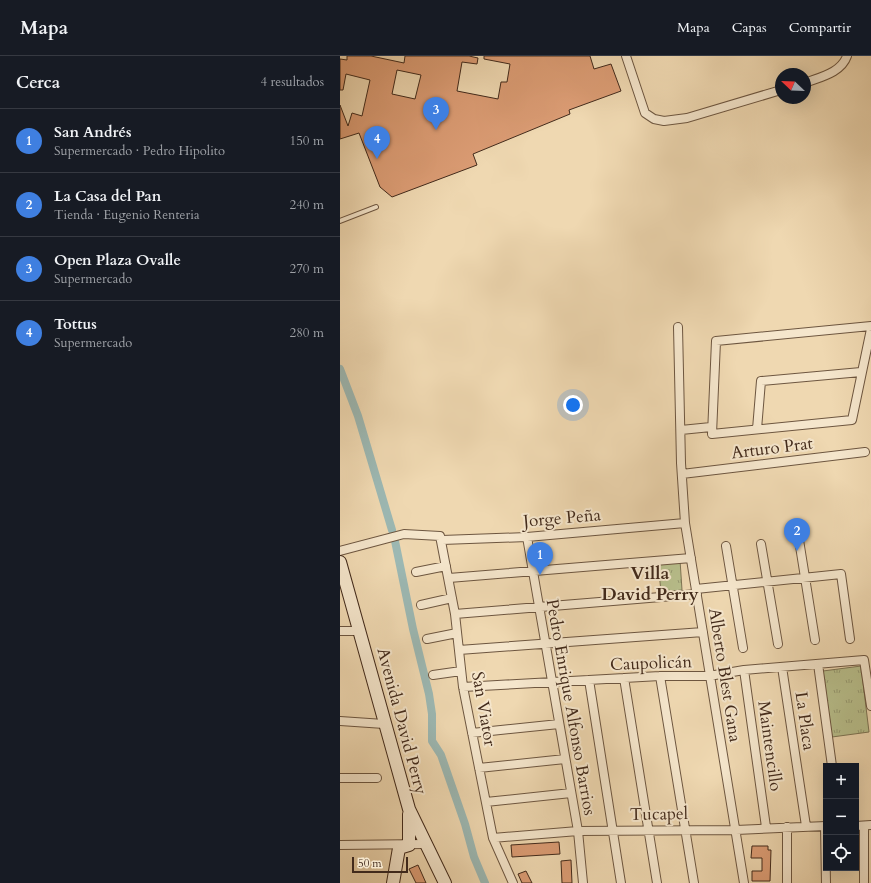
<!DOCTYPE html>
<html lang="es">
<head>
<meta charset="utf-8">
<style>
	body { margin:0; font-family:Cardo,serif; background:#242831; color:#f1f3f6 }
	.controls { position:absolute; right:12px; bottom:12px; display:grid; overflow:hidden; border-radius:0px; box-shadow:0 4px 16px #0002 }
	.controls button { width:36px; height:36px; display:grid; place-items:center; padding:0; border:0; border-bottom:1px solid #363941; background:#171b24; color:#f1f3f6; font:20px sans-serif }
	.compass { position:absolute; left:435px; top:12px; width:36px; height:36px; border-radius:50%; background:#171b24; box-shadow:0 4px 16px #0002; rotate:293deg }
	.scale { position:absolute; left:12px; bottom:10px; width:56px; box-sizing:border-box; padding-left:4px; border:2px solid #422a1b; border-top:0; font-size:11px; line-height:14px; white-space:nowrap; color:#422a1b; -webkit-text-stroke:3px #f5e6cc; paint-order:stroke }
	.you { position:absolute; left:233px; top:349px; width:14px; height:14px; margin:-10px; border:3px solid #fff; border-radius:50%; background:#1a73e8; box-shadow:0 0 0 6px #1a73e833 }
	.badge { display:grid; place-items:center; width:26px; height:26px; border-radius:50%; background:#d93025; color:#fff; font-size:13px; font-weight:700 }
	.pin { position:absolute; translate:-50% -33px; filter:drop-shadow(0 1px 2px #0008) }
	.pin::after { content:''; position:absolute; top:21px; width:14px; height:12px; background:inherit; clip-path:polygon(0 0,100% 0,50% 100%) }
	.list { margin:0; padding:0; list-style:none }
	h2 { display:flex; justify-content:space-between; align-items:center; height:52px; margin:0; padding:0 16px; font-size:17px }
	h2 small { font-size:13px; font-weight:400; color:#9ea1a6 }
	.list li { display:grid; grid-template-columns:26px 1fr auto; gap:12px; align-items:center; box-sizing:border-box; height:64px; padding:0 16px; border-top:1px solid #363941 }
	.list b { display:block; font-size:15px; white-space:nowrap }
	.list p { margin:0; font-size:13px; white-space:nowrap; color:#9ea1a6 }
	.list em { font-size:13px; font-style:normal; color:#9ea1a6 }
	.icon { flex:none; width:22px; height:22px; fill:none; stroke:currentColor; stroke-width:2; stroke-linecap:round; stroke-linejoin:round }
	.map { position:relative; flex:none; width:531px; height:827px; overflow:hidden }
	header { display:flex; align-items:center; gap:24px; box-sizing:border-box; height:56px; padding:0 20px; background:#171b24; border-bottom:1px solid #363941 }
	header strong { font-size:19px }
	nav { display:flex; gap:22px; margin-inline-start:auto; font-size:14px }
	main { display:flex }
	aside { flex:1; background:#171b24 }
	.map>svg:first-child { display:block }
	.grass { fill:url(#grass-tufts); stroke:#7d7454 }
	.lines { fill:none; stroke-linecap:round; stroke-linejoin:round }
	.canal { stroke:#9cb8b3; stroke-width:8 }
	.building { fill:#db9c74; stroke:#422a1b; fill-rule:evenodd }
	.lane-casing { stroke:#6d5640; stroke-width:6 }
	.street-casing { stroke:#6d5640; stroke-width:10 }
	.secondary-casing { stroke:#422a1b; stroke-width:14 }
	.lane { stroke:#f5e6cc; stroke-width:4 }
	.street { stroke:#f5e6cc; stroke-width:8 }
	.secondary { stroke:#f5e6cc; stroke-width:12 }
	.labels { text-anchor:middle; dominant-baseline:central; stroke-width:4; stroke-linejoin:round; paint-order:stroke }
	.street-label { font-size:17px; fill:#422a1b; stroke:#f5e6cc }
	.neighbourhood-label { font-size:18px; font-weight:bold; fill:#422a1b; stroke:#f5e6cc }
</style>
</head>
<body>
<header>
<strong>Mapa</strong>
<nav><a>Mapa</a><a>Capas</a><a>Compartir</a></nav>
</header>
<main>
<aside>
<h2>Cerca<small>4 resultados</small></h2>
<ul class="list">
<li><span class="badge" style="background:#3f7fe0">1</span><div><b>San Andrés</b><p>Supermercado · Pedro Hipolito</p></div><em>150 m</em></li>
<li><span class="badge" style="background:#3f7fe0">2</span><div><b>La Casa del Pan</b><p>Tienda · Eugenio Renteria</p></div><em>240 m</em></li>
<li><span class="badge" style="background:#3f7fe0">3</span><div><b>Open Plaza Ovalle</b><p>Supermercado</p></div><em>270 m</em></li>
<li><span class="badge" style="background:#3f7fe0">4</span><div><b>Tottus</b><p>Supermercado</p></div><em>280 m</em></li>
</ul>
</aside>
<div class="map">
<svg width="531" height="827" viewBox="0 0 531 827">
	<defs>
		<pattern id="grass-tufts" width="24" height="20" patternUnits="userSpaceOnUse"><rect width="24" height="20" fill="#b8bf8c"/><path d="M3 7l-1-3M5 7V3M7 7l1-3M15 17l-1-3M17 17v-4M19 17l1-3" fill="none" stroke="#979b72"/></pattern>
	</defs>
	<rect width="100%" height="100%" fill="#efd8b1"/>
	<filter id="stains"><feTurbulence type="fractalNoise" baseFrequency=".005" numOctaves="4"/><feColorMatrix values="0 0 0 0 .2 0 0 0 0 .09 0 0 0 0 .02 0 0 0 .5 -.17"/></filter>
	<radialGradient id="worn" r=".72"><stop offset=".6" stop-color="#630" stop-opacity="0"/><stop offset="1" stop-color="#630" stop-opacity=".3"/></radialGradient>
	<path class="grass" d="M340 504 342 534 321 536 318 506Z
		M521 610 529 676 492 681 483 615Z"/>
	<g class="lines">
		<path class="canal" d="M0 313 18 360 52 474
			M55 485 73 573 89 638 92 658V685L101 699 125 768 134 801 145 827"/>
	</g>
	<path class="building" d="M7 0H31L64 7 65 0H129L138 2 137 8 122 6 117 35 158 43 161 26H167L170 8 144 3V0H250L254 13 271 8 281 35 229 54 230 58 133 98 137 109 52 141 40 131 19 77 0 83V49L8 70 12 57 22 60 30 24 6 18 3 34H0V3L7 4ZM57 14 81 19 75 43 52 38Z
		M219 786 220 798 172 801 171 789Z
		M412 790H428V794H431L430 825H412V815H422V802H411Z
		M231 804 232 827H222L221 805Z
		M78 809 86 827H76L69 813Z
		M186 815 192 827H182L178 818Z"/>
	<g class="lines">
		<defs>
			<path id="lane" d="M0 165 36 151"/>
			<path id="street" d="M286 0 305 57 314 63 324 65 347 62 441 34
				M465 27C480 21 501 17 507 0
				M531 270 376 285 372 378 512 364 531 273
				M338 271 341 407 345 467 404 827
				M417 373 421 325 521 316
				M341 374 371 371
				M342 418 525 396
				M187 481 238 775 243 827
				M102 484 187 481 345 467
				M459 484 475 584
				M421 488 438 588
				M386 490 403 592
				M0 495 64 478 100 480 115 558 123 631 153 782 173 827
				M76 516 106 510
				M109 522 351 502
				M356 533 501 518 510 583
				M81 549 112 542
				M115 558 357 538
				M0 575H20
				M87 583 117 577
				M119 594 363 576
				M478 608 492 710
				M442 611 466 770
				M404 614 426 771
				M93 619 121 615
				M320 620 354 827
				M284 622 317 827
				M249 624 281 827
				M123 631 320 620H369L404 614 524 604 531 650
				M0 665 44 668
				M132 677 219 668
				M139 712 225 703
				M0 722H37
				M146 746 231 737
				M485 770 486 827
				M516 770 531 769
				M524 770V827
				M153 782 238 775 396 774 486 770
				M0 789 85 788
				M447 827V771"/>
			<path id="secondary" d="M0 506 69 753 105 827
				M53 827 59 792 69 789V758"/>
		</defs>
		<use href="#lane" class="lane-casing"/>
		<use href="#street" class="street-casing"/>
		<use href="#secondary" class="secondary-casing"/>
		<use href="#lane" class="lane"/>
		<use href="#street" class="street"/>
		<use href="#secondary" class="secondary"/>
	</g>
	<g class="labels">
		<g class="street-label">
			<text transform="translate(432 392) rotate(-7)">Arturo Prat</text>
			<text transform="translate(222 462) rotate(-5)">Jorge Peña</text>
			<text transform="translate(311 607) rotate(-2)">Caupolicán</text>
			<text transform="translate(385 619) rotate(81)">Alberto Blest Gana</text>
			<text transform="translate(231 651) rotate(80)">Pedro Enrique Alfonso Barrios</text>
			<text transform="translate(144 653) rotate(80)">San Viator</text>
			<text transform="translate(62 665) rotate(75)">Avenida David Perry</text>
			<text transform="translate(465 665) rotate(82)">La Placa</text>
			<text transform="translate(430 690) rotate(82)">Maintencillo</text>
			<text transform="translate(319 758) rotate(-1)">Tucapel</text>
		</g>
		<g class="neighbourhood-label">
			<text x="310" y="517">Villa<tspan x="310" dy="21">David Perry</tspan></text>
		</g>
	</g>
	<rect width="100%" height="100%" filter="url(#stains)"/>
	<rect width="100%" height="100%" fill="url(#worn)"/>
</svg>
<div class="controls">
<button>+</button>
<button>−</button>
<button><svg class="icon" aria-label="locate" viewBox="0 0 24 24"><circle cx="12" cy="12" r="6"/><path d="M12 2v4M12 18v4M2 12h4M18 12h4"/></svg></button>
</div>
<svg class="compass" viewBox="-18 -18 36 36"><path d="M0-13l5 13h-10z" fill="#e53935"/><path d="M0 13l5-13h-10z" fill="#9ea1a6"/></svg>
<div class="scale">50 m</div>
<div class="you"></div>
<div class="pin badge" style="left:200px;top:519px;background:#3f7fe0">1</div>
<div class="pin badge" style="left:457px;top:495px;background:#3f7fe0">2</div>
<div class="pin badge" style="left:96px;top:74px;background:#3f7fe0">3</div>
<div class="pin badge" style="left:37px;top:103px;background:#3f7fe0">4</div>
</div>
</main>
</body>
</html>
